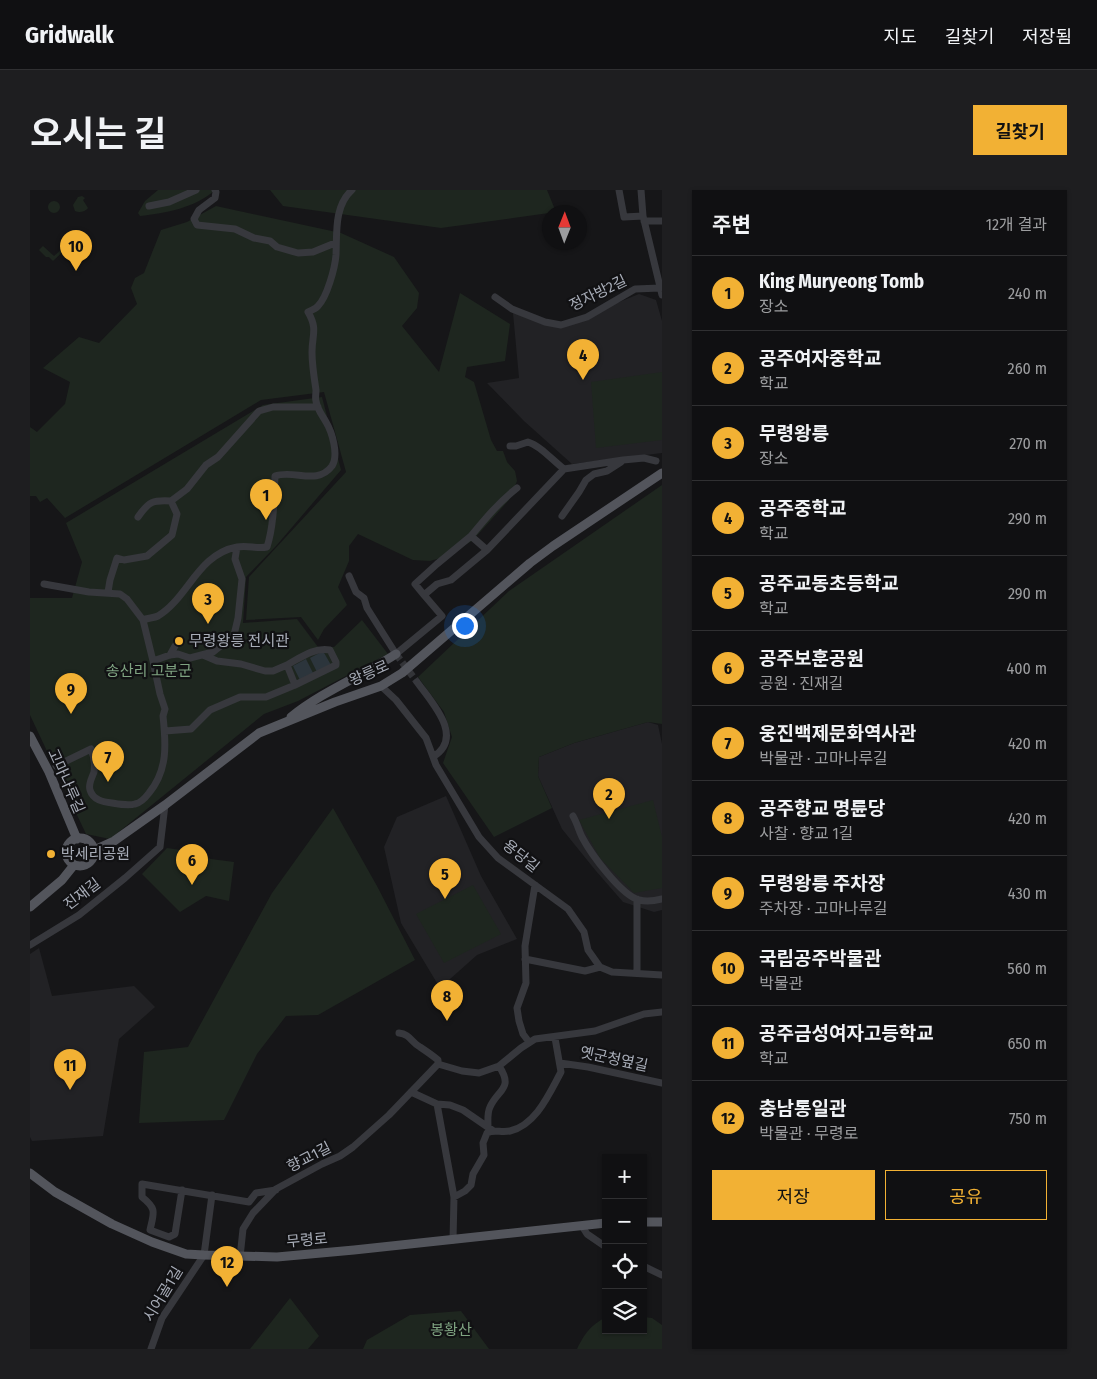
<!DOCTYPE html>
<html lang="ko">
<head>
<meta charset="utf-8">
<style>
	body { margin:0; font-family:"Fira Sans Condensed","Noto Sans KR",sans-serif; background:#1e1e20; color:#f1f3f6 }
	.controls { position:absolute; right:15px; bottom:15px; display:grid; overflow:hidden; border-radius:0px; box-shadow:0 1px 4px #0004 }
	.controls button { width:45px; height:45px; display:grid; place-items:center; padding:0; border:0; border-bottom:1px solid #303032; background:#101012; color:#f1f3f6; font:25px sans-serif }
	.compass { position:absolute; left:512px; top:15px; width:45px; height:45px; border-radius:50%; background:#101012; box-shadow:0 1px 4px #0004; rotate:1deg }
	.you { position:absolute; left:434px; top:435px; width:18px; height:18px; margin:-12px; border:4px solid #fff; border-radius:50%; background:#1a73e8; box-shadow:0 0 0 8px #1a73e833 }
	.badge { display:grid; place-items:center; width:32px; height:32px; border-radius:50%; background:#f2b134; color:#111; font-size:16px; font-weight:700 }
	.pin { position:absolute; translate:-50% -41px; filter:drop-shadow(0 1px 2px #0008) }
	.pin::after { content:''; position:absolute; top:26px; width:18px; height:15px; background:inherit; clip-path:polygon(0 0,100% 0,50% 100%) }
	.list { margin:0; padding:0; list-style:none }
	h2 { display:flex; justify-content:space-between; align-items:center; height:65px; margin:0; padding:0 20px; font-size:21px }
	h2 small { font-size:16px; font-weight:400; color:#9c9d9f }
	.list li { display:grid; grid-template-columns:32px 1fr auto; gap:15px; align-items:center; box-sizing:border-box; height:75px; padding:0 20px; border-top:1px solid #303032 }
	.list b { display:block; font-size:19px; white-space:nowrap }
	.list p { margin:0; font-size:16px; white-space:nowrap; color:#9c9d9f }
	.list em { font-size:16px; font-style:normal; color:#9c9d9f }
	.actions { display:flex; gap:10px; padding:15px 20px }
	.actions a { flex:1; padding:11px 0; border:1px solid #f2b134; border-radius:0px; text-align:center; font-size:18px; color:#f2b134 }
	.actions .main { background:#f2b134; color:#111 }
	.icon { flex:none; width:28px; height:28px; fill:none; stroke:currentColor; stroke-width:2; stroke-linecap:round; stroke-linejoin:round }
	.map { position:relative; flex:none; width:632px; height:1159px; overflow:hidden; border-radius:0px }
	header { display:flex; align-items:center; gap:30px; box-sizing:border-box; height:70px; padding:0 25px; background:#101012; border-bottom:1px solid #303032 }
	header strong { font-size:24px }
	nav { display:flex; gap:28px; margin-inline-start:auto; font-size:18px }
	.intro { display:flex; align-items:center; justify-content:space-between; box-sizing:border-box; height:120px; padding:0 30px }
	h1 { margin:0; font-size:35px }
	.button { padding:12px 22px; border-radius:0px; background:#f2b134; color:#111; font-size:18px; font-weight:700 }
	main { display:flex; gap:30px; padding:0 30px }
	aside { flex:1; background:#101012; border-radius:0px; box-shadow:0 1px 4px #0004 }
	.map>svg:first-child { display:block }
	.built { fill:#222225 }
	.green { fill:#1e261f }
	.water { fill:#2c353c }
	.lines { fill:none; stroke-linecap:round; stroke-linejoin:round }
	.minor-tunnel { stroke:#333438; stroke-width:7; stroke-dasharray:7 3.5; stroke-linecap:butt }
	.minor { stroke:#37383d; stroke-width:7 }
	.major { stroke:#53555c; stroke-width:9 }
	.poi-dot { fill:#f2b134; stroke:#111113; stroke-width:2 }
	.labels { text-anchor:middle; dominant-baseline:central; stroke-width:4.5; stroke-linejoin:round; paint-order:stroke }
	.street-label { font-size:15px; fill:#a8adb8; stroke:#111113 }
	.poi-label { font-size:15px; fill:#a8adb8; stroke:#111113; text-anchor:start }
	.park-label { font-size:15px; fill:#7fa381; stroke:#111113 }
</style>
</head>
<body>
<header>
<strong>Gridwalk</strong>
<nav><a>지도</a><a>길찾기</a><a>저장됨</a></nav>
</header>
<div class="intro"><h1>오시는 길</h1><a class="button">길찾기</a></div>
<main>
<div class="map">
<svg width="632" height="1159" viewBox="0 0 632 1159">
	<rect width="100%" height="100%" fill="#161618"/>
	<path class="built" d="M609 104 626 110 632 131V263L542 274 494 231 457 193 489 188 483 123 523 133 540 132Z
		M618 532 628 535 632 554V720L624 722 593 712 566 681 532 639 508 586 509 567 544 553Z
		M416 606 451 686 487 749 447 765 410 798 371 733 354 657 367 627Z
		M9 758 22 806 104 796 125 817 89 849 73 946 2 951 0 947V764Z"/>
	<path class="green" d="M128 0H185C165 18 136 23 110 26L108 23 115 11Z
		M240 0H517L526 22 411 38 253 16Z
		M52 6 55 8 53 10 58 18C55 22 49 23 45 21L43 15 48 7Z
		M18 17a6 6 0 1 1 12 0a6 6 0 1 1-12 0Z
		M186 16 311 43 364 67 389 103 387 118 372 136 409 182 430 103 480 134 475 171 437 177 435 187 444 192 461 250 467 261H473L477 272 485 281 487 291 479 310 442 351 414 367 400 371 383 370 328 344 319 356V371L308 397 317 415 294 439 288 450 271 427 216 430 219 387 316 282 294 202 231 210 35 328 17 308 10 312 6 306H0V237L7 242 35 214 40 192 13 178 49 147 69 153 107 114 101 98 105 88 114 83 131 40 157 32Z
		M44 48 46 49 23 71 19 67H16L9 60 13 56 24 66Z
		M632 182V250L566 258 561 192Z
		M292 207 311 280 246 356 216 387 213 433 267 429 288 457H304L332 430 358 464 268 511 234 524 80 649 56 644 0 525V408H42L52 372 36 333 233 215Z
		M632 295V534L618 532 544 553 509 567 508 586 522 618 464 647 413 573 422 547 414 522 388 487 479 401Z
		M623 610 632 647V698L604 703 570 668 549 630Z
		M303 618 347 696 385 770 288 825 256 826 227 864 194 930 109 933 114 862 158 857 242 703Z
		M137 658 164 662 181 669 204 672 199 711 176 706 150 722 112 684Z
		M443 695 471 744 414 773 386 724Z
		M260 1108 289 1146 278 1159H220Z
		M431 1121 459 1159H333L337 1150 380 1125Z
		M576 1127V1140H613V1127L622 1128 632 1135V1159H547C555 1143 560 1136 576 1127Z"/>
	<path class="water" d="M293 461 301 475 287 482 280 468Z
		M276 469 283 483 270 490 263 476Z"/>
	<g class="lines">
		<path class="minor-tunnel" d="M366 464 387 492"/>
		<path class="minor" d="M185 0 186 2 185 8 169 20 164 29 167 35 205 39 224 48 240 51 247 57 268 63 283 62 305 53
			M589 0 594 27 613 26
			M611 0 613 26 632 105
			M119 16 139 12 166 0
			M614 31H632
			M465 107 482 119 515 132 531 135 557 127 605 99 630 98
			M480 256H486L498 252C511 256 523 271 534 279
			M532 326 549 302 556 290 564 284 577 281 591 272
			M108 327C119 311 123 310 141 311
			M441 346C455 329 469 312 487 298
			M319 386 326 402 334 408 337 418 366 464 412 426 394 405 407 394 421 390 457 360 534 279 593 270 614 268 626 271
			M14 394 59 402 90 404 97 409 113 430
			M78 402 80 390 87 368 94 370 117 366 142 345 147 324 141 311 157 299 176 275 188 267 229 221 243 217H288
			M394 405 385 394 407 374 441 346 457 360
			M140 465 145 456
			M123 471 113 430C117 428 124 428 128 426 158 408 168 364 207 357
			M257 475C270 468 284 457 300 460L306 472V475L265 495
			M387 492C402 513 435 547 403 567
			M351 496 366 510 396 548 406 575 449 647 468 668 538 719 554 742 558 760 570 777 582 782 632 785
			M135 541 161 539 180 520 210 507H236L265 495 257 475 243 481H235L211 474 187 471 173 465
			M26 576 61 559C64 566 65 575 64 582 62 588 58 594 60 600 63 610 73 612 82 613 88 614 98 616 105 614 110 613 116 607 119 603 138 580 136 554 133 526L135 519 130 504 123 471 140 465 148 464 160 468 183 462 204 445 208 428 212 389 205 369 207 357C218 355 227 359 237 357 244 335 244 309 245 286 264 279 287 296 302 276 309 265 302 242 296 232 292 225 287 219 286 211 285 208 286 204 286 200 284 187 282 175 282 162 282 145 288 139 278 122 281 120 286 119 288 116 297 107 305 78 306 65 307 43 304 16 322 0
			M543 626C547 633 549 641 552 647 561 664 591 705 609 710 617 712 624 711 632 709
			M607 709V783
			M0 755 49 725 95 688 130 657 135 615
			M495 769 555 781 570 777
			M369 843C380 844 381 852 390 857 396 861 402 865 408 870V874
			M499 852 493 844 489 831 487 818 496 793 495 756 505 695
			M530 873 558 877 632 893
			M381 902 407 914 420 915 433 920 462 940
			M407 914 424 1007 423 1050
			M458 937C458 931 457 923 460 917 468 899 484 899 469 876
			M152 1000 145 1044 139 1047 120 1040C124 1022 127 1019 112 1007V994C148 1000 184 1006 219 1012L226 1003 246 1000
			M424 1007 435 1001 441 995 443 984 454 965 453 953 457 943C464 939 471 943 480 941 506 935 519 904 531 882L525 848
			M552 1036 557 1044 576 1057
			M210 1067 213 1039 223 1023 246 999 292 974 310 966 323 957 359 925 408 874 432 881 449 883 469 876 491 858 505 849 565 841 614 824 632 822
			M613 1076 632 1085
			M121 1159 132 1128 174 1065 182 1005"/>
		<path class="major" d="M261 527C293 501 332 486 366 464
			M0 546 19 582 47 649
			M36 662a14 14 0 1 1 28 0a14 14 0 1 1-28 0Z
			M64 660 84 651 135 615 229 543 305 512 351 496 372 483 500 373 523 356 632 283
			M0 717 32 690 44 675
			M0 983 25 1002 82 1034 122 1052 156 1064 174 1065 247 1067 324 1060 576 1033
			M613 1032H632"/>
	</g>
	<g class="poi-dot">
		<circle cx="149" cy="451" r="5"/>
		<circle cx="21" cy="664" r="5"/>
	</g>
	<g class="labels">
		<g class="street-label">
			<text transform="translate(568 103) rotate(-26)">정자방2길</text>
			<text transform="translate(339 483) rotate(-24)">왕릉로</text>
			<text transform="translate(36 591) rotate(66)">고마나루길</text>
			<text transform="translate(491 666) rotate(39)">용당길</text>
			<text transform="translate(52 704) rotate(-37)">진재길</text>
			<text transform="translate(584 869) rotate(12)">옛군청옆길</text>
			<text transform="translate(279 967) rotate(-27)">향교1길</text>
			<text transform="translate(277 1050) rotate(-5)">무령로</text>
			<text transform="translate(133 1104) rotate(-59)">시어골1길</text>
		</g>
		<g class="poi-label">
			<text x="159" y="451">무령왕릉 전시관</text>
			<text x="31" y="664">박세리공원</text>
		</g>
		<g class="park-label">
			<text x="119" y="481">송산리 고분군</text>
			<text x="421" y="1140">봉황산</text>
		</g>
	</g>
</svg>
<div class="controls">
<button>+</button>
<button>−</button>
<button><svg class="icon" aria-label="locate" viewBox="0 0 24 24"><circle cx="12" cy="12" r="6"/><path d="M12 2v4M12 18v4M2 12h4M18 12h4"/></svg></button>
<button><svg class="icon" aria-label="layers" viewBox="0 0 24 24"><path d="M12 4l9 5-9 5-9-5zM3 14l9 5 9-5"/></svg></button>
</div>
<svg class="compass" viewBox="-18 -18 36 36"><path d="M0-13l5 13h-10z" fill="#e53935"/><path d="M0 13l5-13h-10z" fill="#9c9d9f"/></svg>
<div class="you"></div>
<div class="pin badge" style="left:236px;top:330px">1</div>
<div class="pin badge" style="left:579px;top:629px">2</div>
<div class="pin badge" style="left:178px;top:434px">3</div>
<div class="pin badge" style="left:553px;top:190px">4</div>
<div class="pin badge" style="left:415px;top:709px">5</div>
<div class="pin badge" style="left:162px;top:695px">6</div>
<div class="pin badge" style="left:78px;top:592px">7</div>
<div class="pin badge" style="left:417px;top:831px">8</div>
<div class="pin badge" style="left:41px;top:524px">9</div>
<div class="pin badge" style="left:46px;top:81px">10</div>
<div class="pin badge" style="left:40px;top:900px">11</div>
<div class="pin badge" style="left:197px;top:1097px">12</div>
</div>
<aside>
<h2>주변<small>12개 결과</small></h2>
<ul class="list">
<li><span class="badge">1</span><div><b>King Muryeong Tomb</b><p>장소</p></div><em>240 m</em></li>
<li><span class="badge">2</span><div><b>공주여자중학교</b><p>학교</p></div><em>260 m</em></li>
<li><span class="badge">3</span><div><b>무령왕릉</b><p>장소</p></div><em>270 m</em></li>
<li><span class="badge">4</span><div><b>공주중학교</b><p>학교</p></div><em>290 m</em></li>
<li><span class="badge">5</span><div><b>공주교동초등학교</b><p>학교</p></div><em>290 m</em></li>
<li><span class="badge">6</span><div><b>공주보훈공원</b><p>공원 · 진재길</p></div><em>400 m</em></li>
<li><span class="badge">7</span><div><b>웅진백제문화역사관</b><p>박물관 · 고마나루길</p></div><em>420 m</em></li>
<li><span class="badge">8</span><div><b>공주향교 명륜당</b><p>사찰 · 향교 1길</p></div><em>420 m</em></li>
<li><span class="badge">9</span><div><b>무령왕릉 주차장</b><p>주차장 · 고마나루길</p></div><em>430 m</em></li>
<li><span class="badge">10</span><div><b>국립공주박물관</b><p>박물관</p></div><em>560 m</em></li>
<li><span class="badge">11</span><div><b>공주금성여자고등학교</b><p>학교</p></div><em>650 m</em></li>
<li><span class="badge">12</span><div><b>충남통일관</b><p>박물관 · 무령로</p></div><em>750 m</em></li>
</ul>
<div class="actions"><a class="main">저장</a><a>공유</a></div>
</aside>
</main>
</body>
</html>
